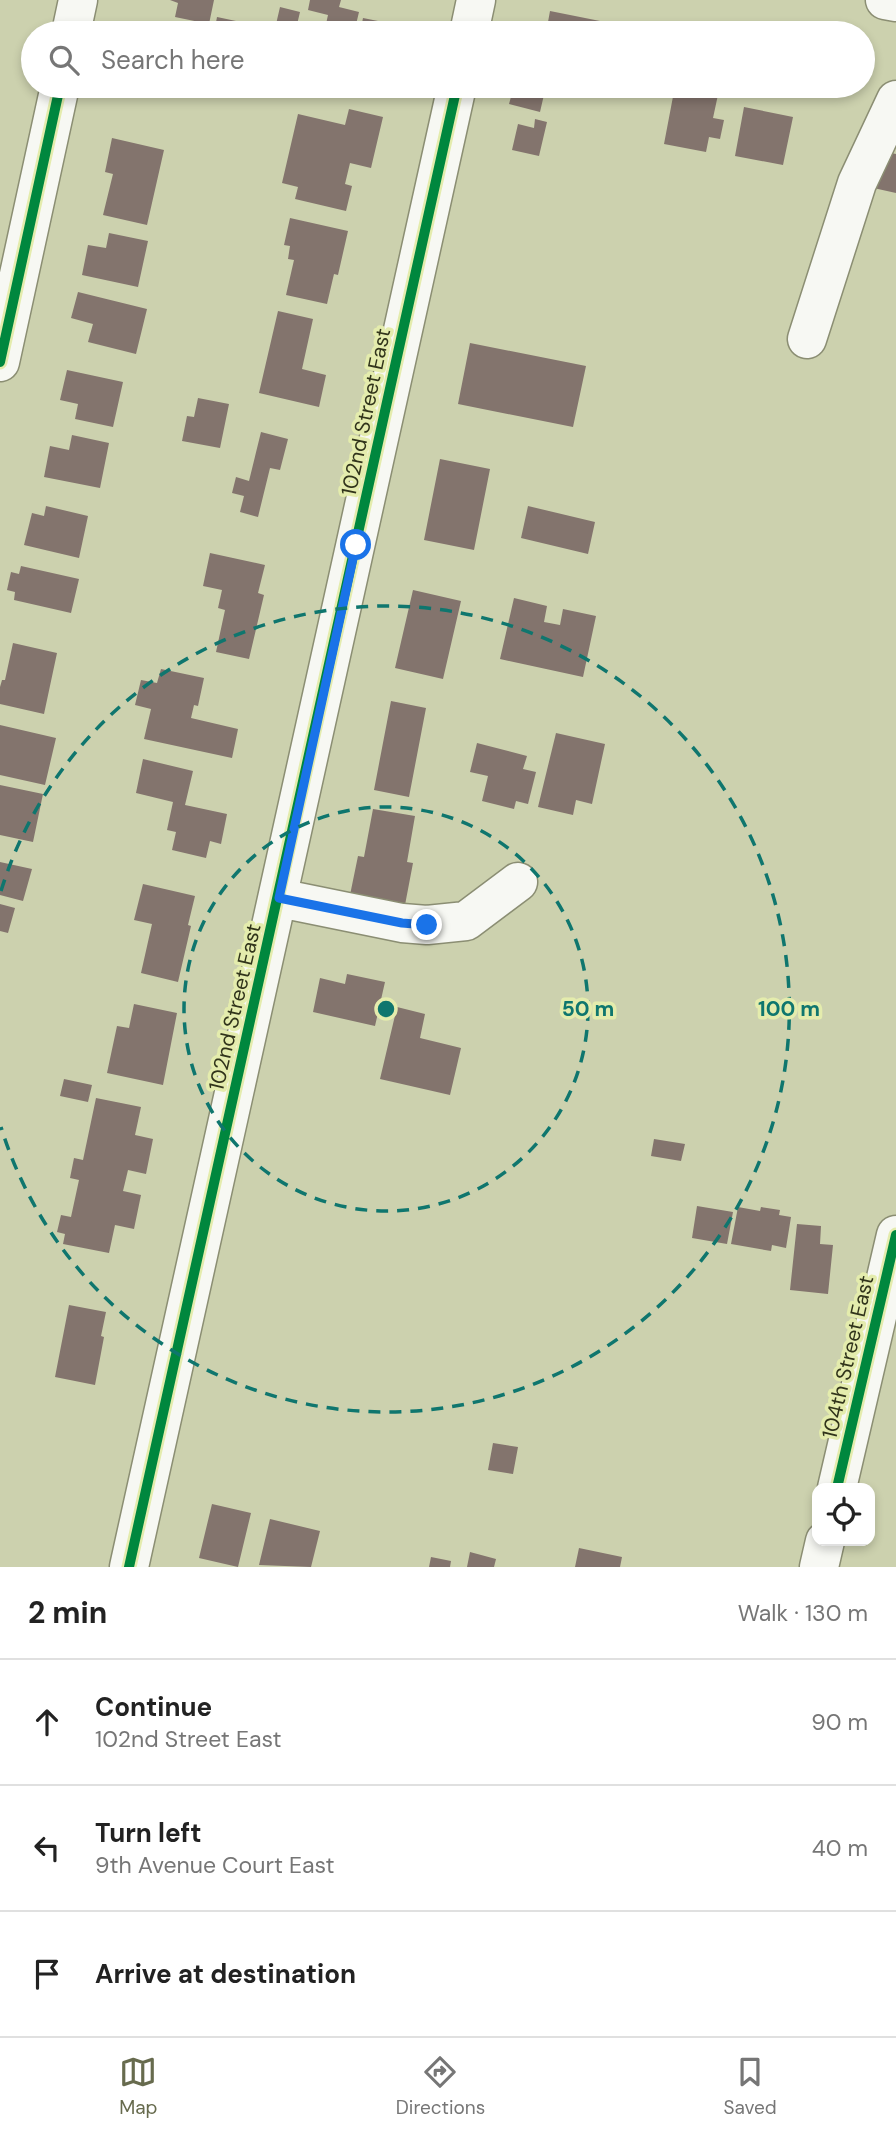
<!DOCTYPE html>
<html lang="en">
<head>
<meta charset="utf-8">
<style>
	body { margin:0; font-family:"DM Sans",sans-serif; background:#f6f6f6; color:#222 }
	.controls { position:absolute; right:21px; bottom:21px; display:grid; overflow:hidden; border-radius:14px; box-shadow:0 4px 10px #0003 }
	.controls button { width:63px; height:63px; display:grid; place-items:center; padding:0; border:0; border-bottom:2px solid #e0e0e0; background:#fff; color:#222; font:35px sans-serif }
	.stop { position:absolute; width:21px; height:21px; margin:-16px; border:5px solid #1a73e8; border-radius:50%; background:#fff }
	.stop.end { background:#1a73e8; border-color:#fff; box-shadow:0 2px 7px #0008 }
	.list { margin:0; padding:0; list-style:none }
	h2 { display:flex; justify-content:space-between; align-items:center; height:91px; margin:0; padding:0 28px; font-size:30px }
	h2 small { font-size:23px; font-weight:400; color:#767676 }
	.list li { display:grid; grid-template-columns:46px 1fr auto; gap:21px; align-items:center; box-sizing:border-box; height:126px; padding:0 28px; border-top:2px solid #e0e0e0 }
	.list b { display:block; font-size:26px; white-space:nowrap }
	.list p { margin:0; font-size:23px; white-space:nowrap; color:#767676 }
	.list em { font-size:23px; font-style:normal; color:#767676 }
	.icon { flex:none; width:38px; height:38px; fill:none; stroke:currentColor; stroke-width:2; stroke-linecap:round; stroke-linejoin:round }
	.map { position:relative; flex:none; width:896px; height:1567px; overflow:hidden }
	.search { position:absolute; background:#fff; box-shadow:0 4px 10px #0003; left:21px; right:21px; top:21px; height:77px; display:flex; align-items:center; gap:18px; box-sizing:border-box; padding:0 24px; border-radius:38px; color:#767676; font-size:26px }
	.sheet { height:469px; background:#fff }
	nav { display:flex; justify-content:space-around; align-items:center; box-sizing:border-box; height:98px; border-top:2px solid #e0e0e0; background:#fff; font-size:19px; color:#767676 }
	nav a { display:grid; justify-items:center; gap:4px }
	nav .on { color:#676b4e }
	.map>svg:first-child { display:block }
	.building { fill:#83746d }
	.lines { fill:none; stroke-linecap:round; stroke-linejoin:round }
	.minor-casing { stroke:#8b8e73; stroke-width:41 }
	.minor { stroke:#f7f8f3; stroke-width:38 }
	.cycleway-casing { stroke:#e4ecad; stroke-width:15 }
	.cycleway { stroke:#00873e; stroke-width:10 }
	.route { stroke:#1a73e8; stroke-width:9 }
	.ring { fill:none; stroke:#0f766e; stroke-width:3.5; stroke-dasharray:12 9 }
	.labels { text-anchor:middle; dominant-baseline:central; stroke-width:7; stroke-linejoin:round; paint-order:stroke }
	.street-label { font-size:21px; fill:#31341b; stroke:#e4ecad }
	.centre { fill:#0f766e; stroke:#e4ecad; stroke-width:3.5 }
	.ring-label { font-size:21px; text-anchor:middle; font-weight:bold; fill:#0f766e; stroke:#e4ecad; stroke-width:7; stroke-linejoin:round; paint-order:stroke }
</style>
</head>
<body>
<div class="map">
<svg width="896" height="1567" viewBox="0 0 896 1567">
	<rect width="100%" height="100%" fill="#ccd1ae"/>
	<path class="building" d="M170 0H214L209 24 175 17 178 3Z
		M310 0H341L339 7 359 12 354 33H324L328 15 308 10Z
		M280 7 300 12 295 33H274Z
		M550 11 640 29 639 33H546Z
		M217 17 255 25 254 33H214Z
		M363 18 393 24 391 33H360Z
		M514 86H546L540 112 509 104Z
		M675 86H751L749 96 719 90 713 118 724 120 720 139 709 137 706 152 664 144Z
		M744 107 793 117 783 165 735 156Z
		M349 109 383 117 371 168 350 163 345 184 352 186 346 211 295 199 298 187 282 183 298 114 345 125Z
		M535 119 547 122 539 156 512 150 518 124 534 128Z
		M112 138 164 150 147 225 103 215 113 174 105 172Z
		M877 150 896 154V193L869 187Z
		M290 218 348 231 338 275 334 274 327 304 286 295 294 260 288 259 290 246 284 245Z
		M109 233 148 241 138 287 82 275 88 245 106 248Z
		M78 292 147 309 136 354 88 342 93 324 71 318Z
		M278 311 313 319 302 369 326 375 319 407 259 393Z
		M470 343 586 366 573 427 458 404Z
		M67 370 123 382 113 427 75 419 78 404 60 400Z
		M198 398 229 404 220 448 182 441 187 416 194 417Z
		M261 432 288 439 280 470 270 468 258 517 240 512 244 496 232 493 236 477 249 481Z
		M72 435 109 443 100 488 44 477 50 446 69 450Z
		M440 459 490 469 474 550 424 540Z
		M46 506 88 516 79 558 24 545 32 513 44 516Z
		M528 506 595 522 588 554 521 538Z
		M210 553 265 565 258 593 264 595 249 659 216 652 225 610 218 608 222 590 203 586Z
		M21 566 79 579 71 613 14 600 15 592 7 590 11 572 19 574Z
		M413 590 461 601 443 679 395 668Z
		M514 598 547 606 544 622 560 625 563 609 596 616 583 677 500 659Z
		M13 643 57 653 44 714 0 704V687L2 680H5Z
		M161 669 204 678 198 706 194 705 191 718 238 729 232 758 144 739 151 709 135 705 141 680 157 683Z
		M391 701 426 708 409 797 374 790Z
		M0 725 56 738 45 785 0 775Z
		M556 733 605 744 592 804 576 800 573 815 538 807Z
		M477 743 527 756 523 769 536 772 528 804 516 801 514 809 482 801 488 776 470 772Z
		M143 759 193 771 185 805 227 814 221 844 210 841 206 858 172 850 176 832 167 830 173 802 136 793Z
		M0 785 43 794 33 842 0 835Z
		M373 809 415 816 407 862 413 863 405 905 350 895 358 856 364 857Z
		M0 862 32 869 23 901 0 895Z
		M143 884 195 896 188 925 191 926 178 982 141 973 152 924 134 920Z
		M0 904 15 908 8 933 0 931Z
		M347 974 385 982 375 1026 313 1012 320 978 345 984Z
		M134 1004 177 1013 163 1085 107 1073 117 1026 129 1028Z
		M397 1007 425 1014 420 1038 461 1048 450 1095 380 1079Z
		M64 1079 92 1085 88 1102 60 1096Z
		M96 1098 141 1107 135 1135 153 1139 146 1174 128 1170 123 1191 141 1195 134 1229 115 1225 109 1253 63 1244 65 1234 57 1232 61 1215 71 1217 79 1180 70 1178 74 1158 83 1160Z
		M654 1139 685 1144 681 1161 651 1156Z
		M697 1206 733 1212 727 1244 692 1238Z
		M738 1207 760 1211 761 1207 780 1210 779 1215 791 1217 786 1248 772 1245 771 1251 731 1244Z
		M797 1224 821 1226 820 1244 833 1245 828 1294 790 1290Z
		M69 1305 106 1312 101 1336 104 1337 95 1385 55 1377Z
		M493 1443 518 1447 513 1474 488 1470Z
		M212 1504 251 1513 238 1567 199 1558Z
		M270 1519 320 1531 311 1567 259 1565Z
		M579 1548 622 1557 620 1567H575Z
		M470 1552 496 1559 494 1567H467Z
		M431 1557 451 1561 450 1567H429Z"/>
	<g class="lines">
		<defs>
			<path id="minor" d="M885 0 896 2
				M71 33 78 0
				M469 33 476 0
				M807 339 857 183 896 100
				M0 362 60 86
				M279 898 402 923 427 925 466 921 518 882
				M837 1488 896 1235
				M129 1567 457 86
				M819 1567 825 1541"/>
		</defs>
		<use href="#minor" class="minor-casing"/>
		<use href="#minor" class="minor"/>
		<defs>
			<path id="cycleway" d="M0 362 60 86
				M837 1488 896 1235
				M129 1567 457 86"/>
		</defs>
		<use href="#cycleway" class="cycleway-casing"/>
		<use href="#cycleway" class="cycleway"/>
	</g>
	<g class="lines">
		<path class="route" d="M356 545 279 898 402 923 427 925"/>
	</g>
	<g class="ring">
		<circle cx="386" cy="1009" r="202"/>
		<path d="M1 891A403 403 0 1 1 1 1127"/>
	</g>
	<g class="labels">
		<g class="street-label">
			<text transform="translate(366 412) rotate(-78)">102nd Street East</text>
			<text transform="translate(235 1007) rotate(-77)">102nd Street East</text>
			<text transform="translate(848 1357) rotate(-77)">104th Street East</text>
		</g>
	</g>
	<circle cx="386" cy="1009" r="10" class="centre"/>
	<g class="ring-label">
		<text x="588" y="1016">50 m</text>
		<text x="789" y="1016">100 m</text>
	</g>
</svg>
<div class="controls">
<button><svg class="icon" aria-label="locate" viewBox="0 0 24 24"><circle cx="12" cy="12" r="6"/><path d="M12 2v4M12 18v4M2 12h4M18 12h4"/></svg></button>
</div>
<div class="stop" style="left:356px;top:545px"></div>
<div class="stop end" style="left:427px;top:925px"></div>
<div class="search"><svg class="icon" aria-label="search" viewBox="0 0 24 24"><circle cx="10" cy="10" r="6"/><path d="M15 15l6 6"/></svg>Search here</div>
</div>
<section class="sheet">
<h2>2 min<small>Walk · 130 m</small></h2>
<ul class="list">
<li><svg class="icon" aria-label="ahead" viewBox="0 0 24 24"><path d="M12 20V5M6 11l6-6 6 6"/></svg><div><b>Continue</b><p>102nd Street East</p></div><em>90 m</em></li>
<li><svg class="icon" aria-label="left" viewBox="0 0 24 24"><path d="M17 20v-9H6M10 6l-5 5 5 5"/></svg><div><b>Turn left</b><p>9th Avenue Court East</p></div><em>40 m</em></li>
<li><svg class="icon" aria-label="arrive" viewBox="0 0 24 24"><path d="M6 21V4h12l-3 4 3 4H6"/></svg><div><b>Arrive at destination</b></div></li>
</ul>
</section>
<nav>
<a class="on"><svg class="icon" aria-label="map" viewBox="0 0 24 24"><path d="M3 6l6-2 6 2 6-2v14l-6 2-6-2-6 2zM9 4v14M15 6v14"/></svg>Map</a>
<a><svg class="icon" aria-label="directions" viewBox="0 0 24 24"><path d="M12 3l9 9-9 9-9-9zM9 14v-3h6M13 9l2 2-2 2"/></svg>Directions</a>
<a><svg class="icon" aria-label="saved" viewBox="0 0 24 24"><path d="M7 4h10v16l-5-4-5 4z"/></svg>Saved</a>
</nav>
</body>
</html>
